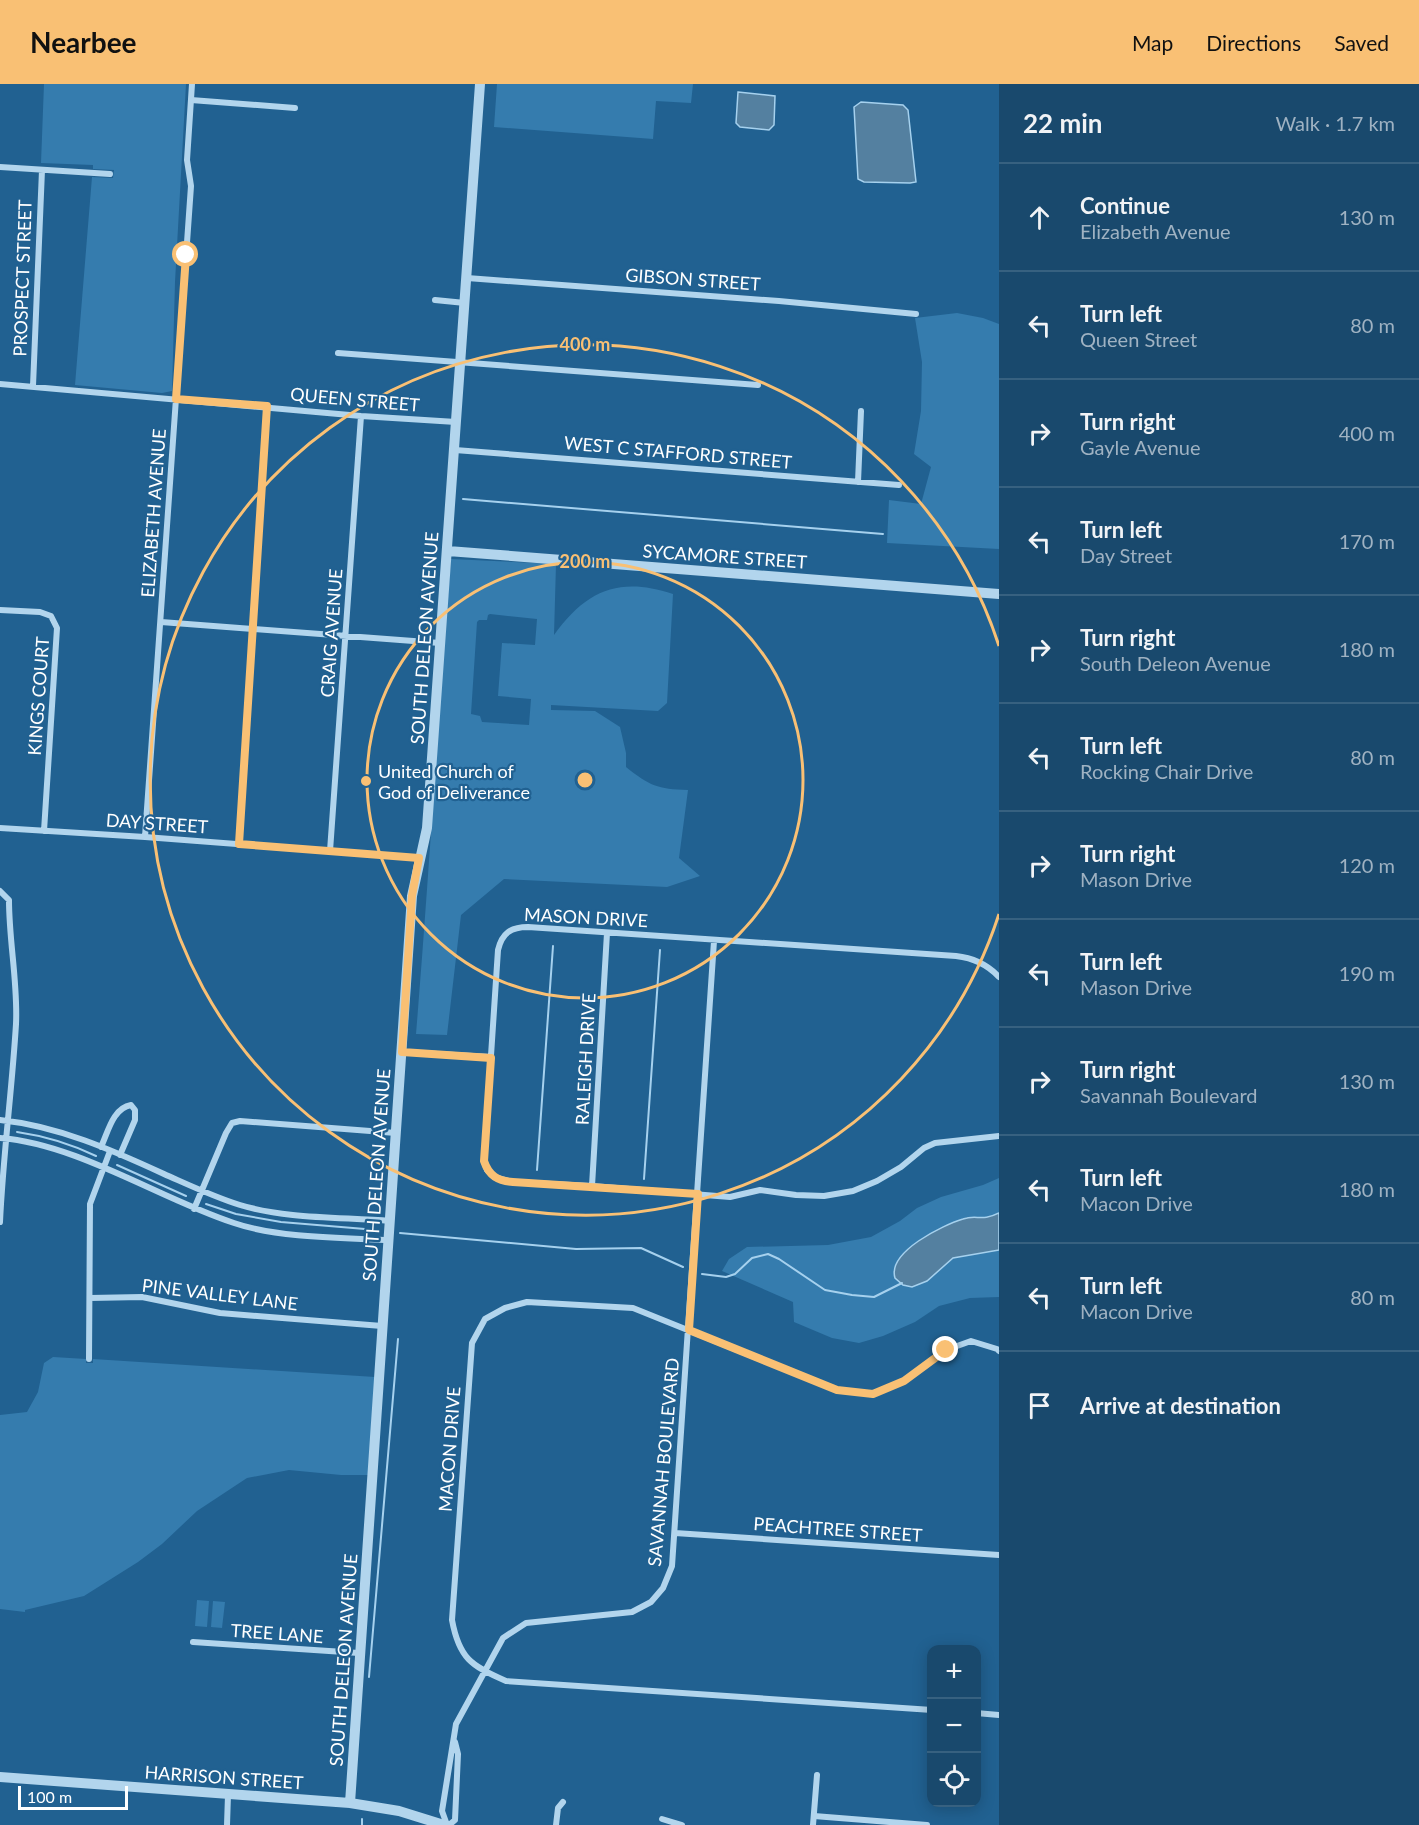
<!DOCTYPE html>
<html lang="en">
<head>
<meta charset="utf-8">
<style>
	body { margin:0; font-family:Lato,sans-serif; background:#265375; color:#f1f3f6 }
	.controls { position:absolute; right:18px; bottom:18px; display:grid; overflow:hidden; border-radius:12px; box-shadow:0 3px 15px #0003 }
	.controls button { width:54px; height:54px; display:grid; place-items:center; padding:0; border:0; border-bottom:2px solid #376180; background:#19496d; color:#f1f3f6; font:30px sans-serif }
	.scale { position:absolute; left:18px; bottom:15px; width:110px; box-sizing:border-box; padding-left:6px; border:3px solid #fff; border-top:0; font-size:16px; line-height:21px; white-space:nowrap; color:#fff; -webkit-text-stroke:4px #216191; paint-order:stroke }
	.stop { position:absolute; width:18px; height:18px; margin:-14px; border:4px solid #f9c074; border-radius:50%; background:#fff }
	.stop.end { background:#f9c074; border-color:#fff; box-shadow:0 2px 6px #0008 }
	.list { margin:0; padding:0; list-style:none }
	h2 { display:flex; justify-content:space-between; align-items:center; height:78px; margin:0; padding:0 24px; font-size:26px }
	h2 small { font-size:20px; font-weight:400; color:#9fb2c2 }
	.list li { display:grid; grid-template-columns:39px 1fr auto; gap:18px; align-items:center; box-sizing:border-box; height:108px; padding:0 24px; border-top:2px solid #376180 }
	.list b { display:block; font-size:22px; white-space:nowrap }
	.list p { margin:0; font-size:20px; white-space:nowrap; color:#9fb2c2 }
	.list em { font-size:20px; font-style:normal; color:#9fb2c2 }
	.icon { flex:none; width:33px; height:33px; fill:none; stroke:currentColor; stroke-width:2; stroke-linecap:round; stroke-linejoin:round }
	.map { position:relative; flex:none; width:999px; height:1741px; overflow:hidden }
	header { display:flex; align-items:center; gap:36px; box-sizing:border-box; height:84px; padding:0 30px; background:#f9c074; color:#111 }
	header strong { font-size:28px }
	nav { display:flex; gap:33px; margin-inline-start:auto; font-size:21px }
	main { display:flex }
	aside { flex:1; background:#19496d }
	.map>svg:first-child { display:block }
	.green { fill:#357cae; fill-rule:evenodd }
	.water { fill:#5480a0; stroke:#a6d1ee; stroke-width:1.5 }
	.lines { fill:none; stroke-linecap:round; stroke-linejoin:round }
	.stream { stroke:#a6d1ee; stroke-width:2 }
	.minor { stroke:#b2d5ed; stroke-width:6 }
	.tertiary { stroke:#b2d5ed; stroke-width:10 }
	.route { stroke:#f9c074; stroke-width:8 }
	.ring { fill:none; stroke:#f9c074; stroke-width:3 }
	.poi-dot { fill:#f9c074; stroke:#216191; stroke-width:2 }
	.labels { text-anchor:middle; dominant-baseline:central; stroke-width:4.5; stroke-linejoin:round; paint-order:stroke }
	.street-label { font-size:18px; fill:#fff; stroke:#216191 }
	.poi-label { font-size:18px; fill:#fff; stroke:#216191; text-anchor:start }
	.centre { fill:#f9c074; stroke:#216191; stroke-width:3 }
	.ring-label { font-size:18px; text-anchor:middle; font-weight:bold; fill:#f9c074; stroke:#216191; stroke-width:4.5; stroke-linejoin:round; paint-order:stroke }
</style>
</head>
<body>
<header>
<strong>Nearbee</strong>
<nav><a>Map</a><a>Directions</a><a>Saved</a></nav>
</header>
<main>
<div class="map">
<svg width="999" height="1741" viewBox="0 0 999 1741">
	<rect width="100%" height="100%" fill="#216191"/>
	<path class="green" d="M44 0H186L175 198 172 307 162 309 75 301 92 93 113 94 114 86 93 85V81L41 79Z
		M497 0H693L691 19 656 17 653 55 494 43Z
		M957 229 983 234 999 240V465L887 459 889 416 921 420 931 383 914 370 921 327 922 278 915 234Z
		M451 475 556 480 554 551C586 506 620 492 673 510L667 619 658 627 551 621V626L595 627 620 643 626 669V683C650 702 657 705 688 706L679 774 700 792 667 803 504 795 461 831 447 951 416 950C429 792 438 634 451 475ZM490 530 537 535 535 561 502 559 498 612 531 615 529 641 482 638 480 632 471 630 477 538 479 536H487L488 531Z
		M999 1094V1129L988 1135 966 1133 941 1185 953 1174 999 1166V1213L970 1214 939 1222 915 1238 883 1252 859 1259 832 1254 794 1238 793 1218 722 1187 729 1175 747 1163 828 1161 871 1153 900 1137 917 1124 941 1113 983 1101Z
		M53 1273 86 1275V1279H93V1275L375 1293 368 1391H341L289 1386 247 1394 197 1427 162 1460 138 1478 84 1512 25 1526V1528L0 1525V1331L27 1328 38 1308 44 1279Z
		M197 1516 209 1517 207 1543 195 1542Z
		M213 1517 225 1518 222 1544 211 1543Z"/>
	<path class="water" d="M738 8 775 12 774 41 769 46 740 43 736 39Z
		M861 18 903 21 908 26 916 98 910 99 864 98 858 95 854 23Z
		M999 1129V1166L953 1174 927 1197 912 1203 903 1201 895 1194C887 1168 943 1141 963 1135 977 1130 981 1138 999 1129Z"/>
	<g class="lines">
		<path class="stream" d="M463 415 883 450
			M17 1048C45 1052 71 1060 96 1072
			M117 1081 186 1112
			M537 1086 553 862
			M644 1095 660 866
			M206 1120 236 1130 281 1138 377 1146
			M400 1149 576 1165 641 1164 683 1183
			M702 1190 726 1193 735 1190 752 1174 768 1170 779 1175 825 1206 852 1211 874 1213 902 1199
			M369 1593 398 1255
			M362 1741V1735"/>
		<path class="minor" d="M191 16 295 24
			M0 83 110 90
			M467 194 779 217 916 230
			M435 216 465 219
			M338 269 758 301
			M0 300 361 332 456 338
			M33 302 42 86
			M455 366 899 401
			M858 398 861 327
			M0 526 40 528 51 532 57 544 44 747
			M161 538 440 559
			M0 744 145 753 419 774
			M145 753 191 102 187 76 192 0
			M239 760 267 322
			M330 767 361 332
			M0 807 9 816C9 858 18 899 16 940 12 1006 3 1072 0 1138
			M999 893C987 880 974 874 956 872L528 843C511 843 502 849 498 866L484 1077 487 1086 494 1093 512 1098 592 1102 730 1113 760 1106 796 1111 824 1112 853 1107 877 1097 901 1083 924 1064 935 1059 999 1052
			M402 968 491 973
			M0 1036C58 1042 112 1066 164 1090 189 1101 214 1113 240 1121 286 1135 342 1133 390 1137
			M0 1054C78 1060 160 1115 234 1139 277 1154 343 1154 388 1156
			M101 1063C108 1048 113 1024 131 1021L135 1026V1036L120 1071
			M592 1102 607 849
			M194 1125 226 1049 232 1039 240 1037 396 1049
			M90 1214 142 1213 220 1229 382 1242
			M89 1275 90 1120 110 1067
			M675 1449 999 1471
			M193 1558 359 1569
			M932 1626 506 1597C471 1582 459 1574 452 1536L472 1259 485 1235 505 1224 527 1218 633 1224 837 1306 873 1310 904 1297 946 1266 971 1257 997 1265 999 1267
			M976 1629 999 1631
			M814 1732 927 1741
			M662 1735 682 1741
			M227 1741 228 1711
			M447 1741 442 1727 456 1640 503 1554 526 1539 632 1528 651 1518 663 1504 672 1482 714 857
			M449 1741 455 1736 458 1670 455 1658
			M556 1741 558 1724 563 1718
			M813 1741 817 1691"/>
		<path class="tertiary" d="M448 467 999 510
			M0 1693 350 1719 399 1727 444 1741
			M350 1719 412 812 427 744 480 0"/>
	</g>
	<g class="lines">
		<path class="route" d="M186 171 176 315 267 322 239 760 419 774 412 812 402 968 491 974 484 1077C489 1092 498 1097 513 1098L698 1110 689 1246 837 1306 873 1310 904 1297 946 1266"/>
	</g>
	<g class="ring">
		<circle cx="585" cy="696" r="218"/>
		<path d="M999 830A435 435 0 1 1 999 562"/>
	</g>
	<circle class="poi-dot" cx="366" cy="697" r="6"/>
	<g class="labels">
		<g class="street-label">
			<text transform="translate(22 194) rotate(-88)">PROSPECT STREET</text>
			<text transform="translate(693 195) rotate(4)">GIBSON STREET</text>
			<text transform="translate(355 315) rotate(5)">QUEEN STREET</text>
			<text transform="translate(678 368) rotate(5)">WEST C STAFFORD STREET</text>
			<text transform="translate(153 429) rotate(-86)">ELIZABETH AVENUE</text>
			<text transform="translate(725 472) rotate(4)">SYCAMORE STREET</text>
			<text transform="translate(331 549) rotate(-86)">CRAIG AVENUE</text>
			<text transform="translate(424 554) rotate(-86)">SOUTH DELEON AVENUE</text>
			<text transform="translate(38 612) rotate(-86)">KINGS COURT</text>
			<text transform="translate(157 739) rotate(4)">DAY STREET</text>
			<text transform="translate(586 833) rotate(3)">MASON DRIVE</text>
			<text transform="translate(585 975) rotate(-87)">RALEIGH DRIVE</text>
			<text transform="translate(376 1091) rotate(-86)">SOUTH DELEON AVENUE</text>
			<text transform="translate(220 1210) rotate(7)">PINE VALLEY LANE</text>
			<text transform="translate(449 1365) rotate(-86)">MACON DRIVE</text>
			<text transform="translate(663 1378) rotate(-85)">SAVANNAH BOULEVARD</text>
			<text transform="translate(838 1445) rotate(4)">PEACHTREE STREET</text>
			<text transform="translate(277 1549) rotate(4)">TREE LANE</text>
			<text transform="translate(343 1576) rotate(-86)">SOUTH DELEON AVENUE</text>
			<text transform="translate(224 1693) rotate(4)">HARRISON STREET</text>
		</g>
		<g class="poi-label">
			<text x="378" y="687">United Church of<tspan x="378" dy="21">God of Deliverance</tspan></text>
		</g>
	</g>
	<circle cx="585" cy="696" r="9" class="centre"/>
	<g class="ring-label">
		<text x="585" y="267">400 m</text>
		<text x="585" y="484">200 m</text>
	</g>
</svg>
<div class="controls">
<button>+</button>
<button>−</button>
<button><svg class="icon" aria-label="locate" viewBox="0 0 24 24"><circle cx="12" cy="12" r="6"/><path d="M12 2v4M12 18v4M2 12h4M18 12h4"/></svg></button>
</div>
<div class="scale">100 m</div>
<div class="stop" style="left:186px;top:171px"></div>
<div class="stop end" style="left:946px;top:1266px"></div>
</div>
<aside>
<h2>22 min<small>Walk · 1.7 km</small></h2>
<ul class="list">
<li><svg class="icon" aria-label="ahead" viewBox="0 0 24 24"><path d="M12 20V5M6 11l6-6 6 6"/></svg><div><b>Continue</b><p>Elizabeth Avenue</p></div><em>130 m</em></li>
<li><svg class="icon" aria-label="left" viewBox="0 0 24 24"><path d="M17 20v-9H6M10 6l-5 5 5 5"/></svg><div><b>Turn left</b><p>Queen Street</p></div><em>80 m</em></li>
<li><svg class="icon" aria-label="right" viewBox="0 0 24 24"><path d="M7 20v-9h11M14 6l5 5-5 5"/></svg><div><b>Turn right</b><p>Gayle Avenue</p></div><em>400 m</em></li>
<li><svg class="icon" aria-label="left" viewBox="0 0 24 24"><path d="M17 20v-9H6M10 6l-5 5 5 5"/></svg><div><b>Turn left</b><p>Day Street</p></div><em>170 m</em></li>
<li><svg class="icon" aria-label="right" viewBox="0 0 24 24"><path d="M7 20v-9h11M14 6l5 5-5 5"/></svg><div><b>Turn right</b><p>South Deleon Avenue</p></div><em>180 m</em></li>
<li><svg class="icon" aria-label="left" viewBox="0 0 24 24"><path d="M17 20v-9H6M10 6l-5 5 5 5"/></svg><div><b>Turn left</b><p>Rocking Chair Drive</p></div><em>80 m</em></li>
<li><svg class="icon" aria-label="right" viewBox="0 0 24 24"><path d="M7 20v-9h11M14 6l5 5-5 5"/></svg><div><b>Turn right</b><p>Mason Drive</p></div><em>120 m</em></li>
<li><svg class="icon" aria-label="left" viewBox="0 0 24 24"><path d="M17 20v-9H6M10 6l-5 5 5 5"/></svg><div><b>Turn left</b><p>Mason Drive</p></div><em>190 m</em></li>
<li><svg class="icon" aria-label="right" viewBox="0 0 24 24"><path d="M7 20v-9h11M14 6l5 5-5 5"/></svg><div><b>Turn right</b><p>Savannah Boulevard</p></div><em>130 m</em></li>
<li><svg class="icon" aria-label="left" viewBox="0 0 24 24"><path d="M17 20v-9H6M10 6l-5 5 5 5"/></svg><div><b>Turn left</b><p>Macon Drive</p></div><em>180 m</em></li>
<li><svg class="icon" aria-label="left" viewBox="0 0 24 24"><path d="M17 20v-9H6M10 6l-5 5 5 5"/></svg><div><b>Turn left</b><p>Macon Drive</p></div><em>80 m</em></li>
<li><svg class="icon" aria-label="arrive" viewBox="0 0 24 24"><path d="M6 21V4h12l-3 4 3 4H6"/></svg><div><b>Arrive at destination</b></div></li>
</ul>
</aside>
</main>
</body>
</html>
